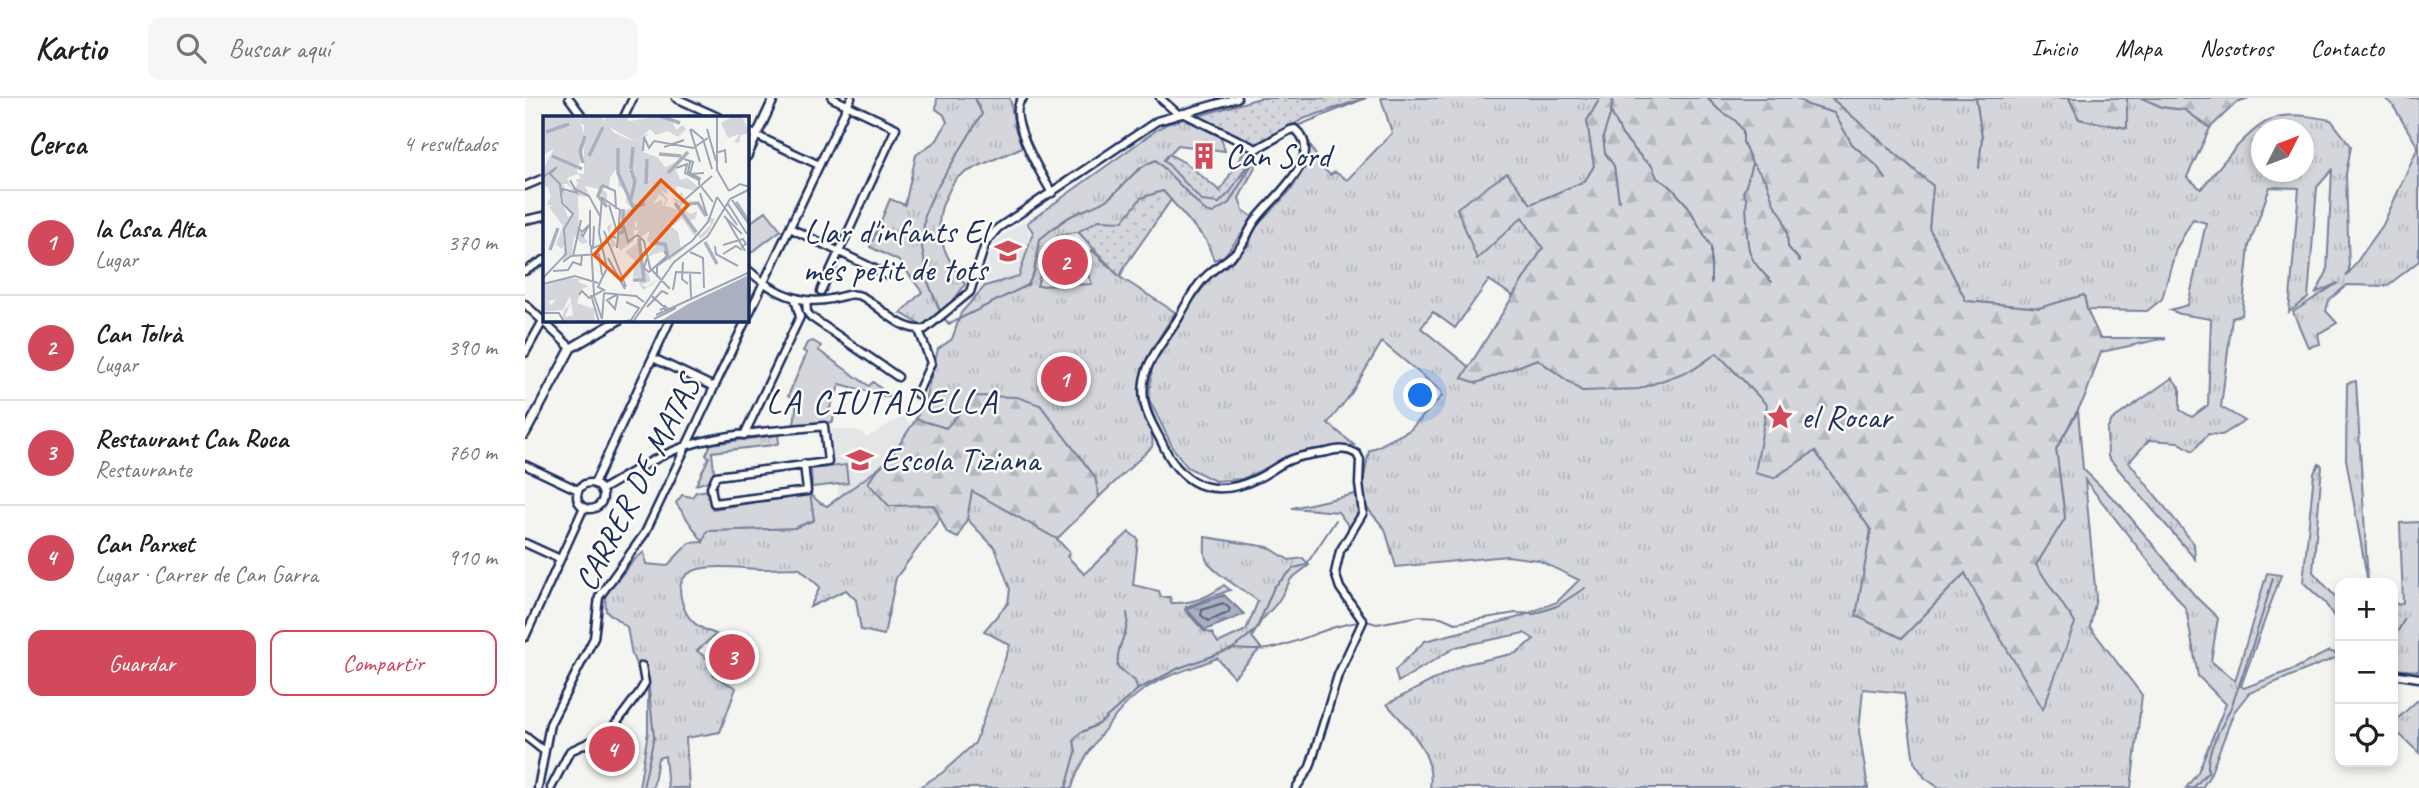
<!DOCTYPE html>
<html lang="es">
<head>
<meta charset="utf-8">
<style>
	body { margin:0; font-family:Caveat,sans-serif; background:#f6f6f6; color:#202124 }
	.controls { position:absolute; right:21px; bottom:21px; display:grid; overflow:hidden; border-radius:14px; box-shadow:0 4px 10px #0003 }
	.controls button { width:63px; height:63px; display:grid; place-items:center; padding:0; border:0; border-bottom:2px solid #e0e0e0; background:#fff; color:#202124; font:35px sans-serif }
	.compass { position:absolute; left:1726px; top:21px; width:63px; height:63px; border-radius:50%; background:#fff; box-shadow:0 4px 10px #0003; rotate:48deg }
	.you { position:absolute; left:896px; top:298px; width:24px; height:24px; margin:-18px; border:5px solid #fff; border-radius:50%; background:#1a73e8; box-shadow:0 0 0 10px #1a73e833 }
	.badge { display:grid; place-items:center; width:46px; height:46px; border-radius:50%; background:#d1495b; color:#fff; font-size:23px; font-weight:700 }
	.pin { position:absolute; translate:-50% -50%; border:4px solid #fff; box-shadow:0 2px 7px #0006 }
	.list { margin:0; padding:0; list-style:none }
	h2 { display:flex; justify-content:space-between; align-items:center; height:91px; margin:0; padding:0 28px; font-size:30px }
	h2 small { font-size:23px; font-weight:400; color:#757577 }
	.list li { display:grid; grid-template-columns:46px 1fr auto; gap:21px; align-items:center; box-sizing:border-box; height:105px; padding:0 28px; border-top:2px solid #e0e0e0 }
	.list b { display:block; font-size:26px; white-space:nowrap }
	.list p { margin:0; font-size:23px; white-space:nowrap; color:#757577 }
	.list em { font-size:23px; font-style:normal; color:#757577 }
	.actions { display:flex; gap:14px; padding:21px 28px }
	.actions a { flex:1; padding:16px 0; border:2px solid #d1495b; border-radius:14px; text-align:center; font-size:24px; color:#d1495b }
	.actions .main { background:#d1495b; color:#fff }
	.icon { flex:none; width:38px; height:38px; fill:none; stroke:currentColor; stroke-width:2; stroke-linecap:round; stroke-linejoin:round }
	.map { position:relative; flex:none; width:1894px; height:690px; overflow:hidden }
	header { display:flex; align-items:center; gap:42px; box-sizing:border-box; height:98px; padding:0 35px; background:#fff; border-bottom:2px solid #e0e0e0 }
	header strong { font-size:33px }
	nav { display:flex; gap:38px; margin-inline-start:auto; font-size:24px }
	.search { width:490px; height:63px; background:#f6f6f6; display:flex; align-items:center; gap:18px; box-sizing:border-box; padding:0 24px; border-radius:14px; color:#757577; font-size:26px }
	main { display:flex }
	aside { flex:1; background:#fff }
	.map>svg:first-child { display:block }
	.built { fill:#e4e5e6 }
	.grass { fill:url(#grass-tufts); stroke:#78829c; stroke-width:2; fill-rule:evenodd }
	.forest { fill:url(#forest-firs); stroke:#78829c; stroke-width:2 }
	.park { fill:#d4d6db; stroke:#78829c; stroke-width:2 }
	.garden { fill:url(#garden-dots); stroke:#78829c; stroke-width:2 }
	.water { fill:url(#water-ripples); stroke:#717c98; stroke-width:2 }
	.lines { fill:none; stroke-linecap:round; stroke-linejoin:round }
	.shore { stroke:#546385; stroke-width:2 }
	.stream { stroke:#717c98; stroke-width:2 }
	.minor-casing { stroke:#1b2f5e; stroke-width:11 }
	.tertiary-casing { stroke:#1b2f5e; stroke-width:12 }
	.minor { stroke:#fdfcf7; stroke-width:6 }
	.tertiary { stroke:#fdfcf7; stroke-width:7 }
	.labels { text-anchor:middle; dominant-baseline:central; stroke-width:5; stroke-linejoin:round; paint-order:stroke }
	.poi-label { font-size:33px; fill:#1b2f5e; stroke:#fdfcf7; text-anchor:start }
	.street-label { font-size:33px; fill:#1b2f5e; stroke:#fdfcf7 }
	.neighbourhood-label { font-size:35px; letter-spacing:2px; fill:#1b2f5e; stroke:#fdfcf7 }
	.inset-river { fill:none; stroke:#aab0bf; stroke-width:3.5 }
	.inset-road { fill:none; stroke:#9da5b6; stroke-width:2 }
	.view { fill:#e8590c; fill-opacity:0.15; stroke:#e8590c; stroke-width:3.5 }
	.inset-edge { fill:none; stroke:#1b2f5e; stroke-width:3.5 }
</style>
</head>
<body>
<header>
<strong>Kartio</strong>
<div class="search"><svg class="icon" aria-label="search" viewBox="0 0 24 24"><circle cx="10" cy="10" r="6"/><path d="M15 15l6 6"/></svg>Buscar aquí</div>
<nav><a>Inicio</a><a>Mapa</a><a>Nosotros</a><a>Contacto</a></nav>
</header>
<main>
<aside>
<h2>Cerca<small>4 resultados</small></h2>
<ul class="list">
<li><span class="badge">1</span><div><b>la Casa Alta</b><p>Lugar</p></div><em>370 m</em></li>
<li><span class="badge">2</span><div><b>Can Tolrà</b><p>Lugar</p></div><em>390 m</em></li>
<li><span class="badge">3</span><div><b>Restaurant Can Roca</b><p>Restaurante</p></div><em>760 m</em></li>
<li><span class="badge">4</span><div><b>Can Parxet</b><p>Lugar · Carrer de Can Garra</p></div><em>910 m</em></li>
</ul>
<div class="actions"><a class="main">Guardar</a><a>Compartir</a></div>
</aside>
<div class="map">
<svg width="1894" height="690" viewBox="0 0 1894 690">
	<defs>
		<pattern id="grass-tufts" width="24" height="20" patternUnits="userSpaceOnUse" patternTransform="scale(1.75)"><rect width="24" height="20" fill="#d4d6db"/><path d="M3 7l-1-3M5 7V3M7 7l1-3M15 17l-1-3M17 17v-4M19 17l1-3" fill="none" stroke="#b5b8be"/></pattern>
		<pattern id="forest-firs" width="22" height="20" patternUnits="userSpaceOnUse" patternTransform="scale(1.75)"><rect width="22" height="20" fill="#d4d6db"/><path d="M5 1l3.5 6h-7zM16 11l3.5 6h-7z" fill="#b5b8be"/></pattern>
		<pattern id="garden-dots" width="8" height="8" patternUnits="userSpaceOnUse" patternTransform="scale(1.75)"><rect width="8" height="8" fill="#d4d6db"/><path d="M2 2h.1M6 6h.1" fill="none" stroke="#b5b8be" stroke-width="1.8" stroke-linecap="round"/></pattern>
		<pattern id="water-ripples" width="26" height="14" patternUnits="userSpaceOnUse" patternTransform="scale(1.75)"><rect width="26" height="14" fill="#aab0bf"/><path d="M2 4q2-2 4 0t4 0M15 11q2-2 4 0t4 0" fill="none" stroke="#8a909e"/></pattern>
	</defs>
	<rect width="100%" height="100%" fill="#f4f4f1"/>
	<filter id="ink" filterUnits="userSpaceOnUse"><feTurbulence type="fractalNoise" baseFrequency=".0143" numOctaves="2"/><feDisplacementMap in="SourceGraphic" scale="14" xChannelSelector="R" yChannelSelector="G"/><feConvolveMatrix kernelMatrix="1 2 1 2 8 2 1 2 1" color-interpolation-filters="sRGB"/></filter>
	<g filter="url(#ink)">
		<path class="built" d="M499 123 505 135 494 176 491 179 458 185 467 147 474 140Z
			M378 318 386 328 366 359 341 382 314 401 312 388 286 391 284 370 309 367 306 331 336 333 341 340Z"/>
		<path class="grass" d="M412 0H485L490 30 497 49C477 59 452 67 433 79 428 83 425 91 422 97 404 129 420 159 440 186 430 202 415 220 396 227L376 215 397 194 374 163 345 149 365 101 380 107 391 57 412 42 422 24 419 17 411 11Z
			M856 0H1075L1062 23 1069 68 1060 83 1006 106 997 119 1018 150 988 198 964 182 930 230 908 214 896 230 944 269 938 280 952 285 1012 261 1057 293 1169 271 1192 255 1242 307 1249 380 1290 353 1346 432 1332 518 1377 540 1440 475 1465 523 1549 525 1511 467 1540 420 1531 351 1553 313 1558 371 1596 408 1671 499 1693 520 1686 563 1710 583 1742 475 1756 477 1716 588 1719 590 1769 571 1804 553 1815 557V563L1810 560 1724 595 1709 614 1685 677 1677 690H1661L1673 674 1701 606 1673 578 1661 511 1560 382 1571 500 1565 529 1617 597 1606 690H1414L1400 680 1389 664 1379 595 1338 591 1334 633 1343 690H905C910 653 884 632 862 606L937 567 991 555 1009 541 999 535 931 549 873 584 870 572 900 543 991 520 1032 504 1054 482 1013 462 982 458 871 469 860 431 843 411 825 430 813 414 767 410 830 396 837 390 844 353 885 332 917 298 916 293 857 244 826 296 803 325 829 347 776 354 717 381 690 383 662 369 648 350 624 301 627 266 665 207 687 178 725 146 728 132 767 91 775 77 785 46 796 68 805 77 810 74 822 82 867 35Z
			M1306 0H1544L1554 21 1602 30V0H1617L1637 9 1660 12 1685 30 1662 79 1676 91C1694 70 1728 22 1757 18 1774 16 1790 19 1806 22L1826 48 1821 76 1824 172 1821 179 1858 127 1893 49 1867 6 1859 0H1894V163L1862 188 1822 187 1804 202 1801 213 1812 225 1793 236 1795 246 1783 249 1768 214 1813 185 1791 195 1802 174 1807 72 1792 89 1783 200 1764 214 1774 90 1745 89 1724 148 1717 217 1707 220 1696 309 1720 323 1697 337 1683 336 1668 353 1653 344 1624 342 1604 364 1669 446 1670 461 1583 359 1582 332 1587 322 1647 280 1655 290V312L1667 319 1683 307 1686 221 1655 216 1645 212 1663 207 1681 125 1668 121 1651 151 1637 201 1622 213 1562 212 1559 197 1514 210 1441 203 1404 130 1408 88ZM1736 32H1778V74H1736Z
			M659 21 696 39 700 53 653 47 639 62 694 105 731 59 734 61 714 100 718 112 729 120 699 158 689 162 681 142 638 93 616 100 598 124 574 122 553 134 533 137 521 158 512 188 567 186 558 165 567 152 595 179 650 214C634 242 607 274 616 308 619 322 630 335 627 349L574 399 570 379 515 307 421 330 391 321 401 298 413 251 427 241 436 215 460 188 494 178 508 134 502 125 630 33 642 26Z
			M1831 283 1843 485 1821 361 1822 285Z
			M253 337 254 345 248 347 187 354 189 373 184 383 171 387 184 359 181 357 186 346Z
			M1794 366 1797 368 1788 474 1815 504V528L1800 505 1778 484 1789 375Z
			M353 371 343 385 409 407 415 420 371 480 359 537 336 532 331 502 321 492 285 509 295 489 274 470C261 470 248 471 235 471 211 471 143 456 157 504 162 523 173 530 191 536L172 553 193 568 188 577 211 590 195 634 161 640 164 690H143L140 658 133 660 128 690H114L123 634V594L107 557 102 529 81 513 80 497 108 463 119 454 121 466 142 468 164 445 178 444 181 433 269 430 289 422 285 396 295 405 302 408Z
			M446 392 532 441 545 455 542 458 559 476 604 434 613 441 608 487 634 493 636 499H645L646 505C665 506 684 499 699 487L705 492 661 509 660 512 679 533 687 535 693 545 721 532 733 503C719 492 687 475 681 461 679 455 680 445 680 439L743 449 764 462 778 460 784 467 766 481 753 504 736 523 727 539 736 550 709 579 692 560C667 571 639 577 617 593 593 609 554 662 547 690H393L417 675 450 645 485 547 459 533 483 505 485 491 470 450 442 421Z
			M1894 424V573L1868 571V504L1874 507 1878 505 1875 425Z
			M1894 601V655L1868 630 1872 621Z"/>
		<path class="forest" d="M1075 0H1306L1408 88 1404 130 1441 203 1514 210 1559 197 1562 212 1575 240H1641L1576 254 1560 299 1531 351 1540 420 1511 467 1550 525 1518 611 1465 523 1440 475 1377 540 1331 518 1346 432 1290 353 1249 380 1230 375 1242 307 1192 255 1169 271 1114 291 1057 293 1012 261 952 285 937 280 1018 150 997 119 952 161 932 110 982 75 1006 106 1060 83 1069 68 1062 23Z
			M1544 0H1602V30L1554 21Z
			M1617 0H1724L1712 4 1685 30 1660 12 1637 9Z
			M449 298 492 299 515 307 570 379 574 399 532 441 447 393 442 421 433 440 422 435 409 407 364 408 343 385 353 371 366 359 391 321 421 330Z"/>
		<path class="park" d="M241 113 256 132 222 158V127Z
			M288 243 296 248 293 252 344 288 348 284 367 300 315 286 304 312 309 315 308 324 269 327 272 302 263 298 282 255 278 253 282 245Z
			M321 367 323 385 287 389 286 371Z
			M184 392 187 411 285 396 289 422 269 430 182 433 178 444 151 405 157 397 167 399 171 394Z"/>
		<path class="garden" d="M735 0H840L778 21 733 49 670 19Z
			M722 49 730 54 706 93 694 105 677 103 639 62 644 56 662 66 695 93Z
			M638 93 646 102 600 168 595 179 553 134 574 122 598 123 616 100Z"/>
		<path class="water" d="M699 497 719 516 718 517 680 532 663 513 662 510Z"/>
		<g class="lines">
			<path class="shore" d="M698 505 705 511 703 515 683 523 676 517 677 512Z"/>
			<path class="stream" d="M450 0 457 16 410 93 400 115 397 149 403 184 417 218 424 226 503 187 509 174 515 141C525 133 535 124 546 118 557 112 570 109 581 102 600 90 605 72 631 62L681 114 688 115 704 105 736 51
				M1088 0 1086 14 1097 37 1118 61 1127 68 1132 80 1145 88 1163 108 1186 149V185
				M1182 0 1194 12 1210 22 1218 33V44L1227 65 1241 83 1249 106 1257 117 1262 133 1263 149 1275 163
				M1271 0 1283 7 1309 15 1327 46 1351 67 1361 81
				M1451 0 1457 39 1454 70
				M1086 14 1078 39 1080 55 1089 68 1094 103
				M772 28 841 0
				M1227 65C1224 75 1223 86 1218 94L1222 102C1220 110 1222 116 1222 124 1221 154 1225 163 1247 184
				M602 515C606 534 590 546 593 569L610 583 612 590
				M841 523 852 526 895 518 916 519 930 525 991 515 1009 516 1032 508 1060 490
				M1868 542 1879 522
				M709 551C720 552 732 553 743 551 775 545 803 527 835 524
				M118 690 129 639 123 582
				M541 690 551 654 549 642 555 635 574 626 612 592 627 584 654 570 707 551 731 532 749 489 769 470 781 467 811 422
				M1668 690 1683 674C1681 648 1700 627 1708 604 1723 563 1736 522 1748 480"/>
			<defs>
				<path id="minor" d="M44 0 58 19
					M151 0 193 19
					M498 0C479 15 517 78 527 95
					M635 0 653 16
					M658 15 731 51 765 32 770 31C803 58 745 102 731 122 723 132 720 146 711 154 699 165 685 172 675 185 666 196 660 209 653 221 636 248 614 268 619 302 621 319 633 335 640 351 660 391 693 400 733 380 744 375 754 366 765 362 776 357 790 356 802 354 813 351 822 350 832 356L835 362 834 386 838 415 815 453 810 475 815 490 838 523 813 577 785 669 771 690
					M99 19 108 0
					M222 33 294 67
					M0 88 19 80
					M0 122 19 118
					M265 130 364 178
					M222 171C245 192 274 208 306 201 318 199 326 193 338 199 357 210 376 234 400 231L445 194 461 144 473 130 632 23 712 0
					M0 173 19 162
					M296 193 371 30 307 0
					M270 201 275 219
					M281 202 282 214 286 219 373 279
					M0 206 46 250
					M222 220 326 0
					M0 255 19 221
					M128 260 189 289
					M392 296 406 265 394 232
					M219 337 275 219
					M0 367 53 392
					M52 398a13 13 0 1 1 26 0a13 13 0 1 1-26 0Z
					M69 386 145 222
					M76 392C104 376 133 357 164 347 207 334 254 333 299 328L303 364 191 378 186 389 189 405 282 393 279 366
					M0 445 35 461
					M0 539 59 409
					M1868 576 1894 580
					M0 638 19 653
					M13 690 25 626 69 540 74 499 120 435 221 222
					M26 690 45 653 84 635 114 595 120 585 117 568"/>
				<path id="tertiary" d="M222 58 249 0
					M0 336 46 250 94 222"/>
			</defs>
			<use href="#minor" class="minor-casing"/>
			<use href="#tertiary" class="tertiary-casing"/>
			<use href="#minor" class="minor"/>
			<use href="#tertiary" class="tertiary"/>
		</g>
	</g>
	<defs>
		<symbol id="building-bare" viewBox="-9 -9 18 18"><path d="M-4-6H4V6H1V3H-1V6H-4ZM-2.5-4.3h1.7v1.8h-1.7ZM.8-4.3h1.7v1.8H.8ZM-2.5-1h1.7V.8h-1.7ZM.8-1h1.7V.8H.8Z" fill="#d1495b" stroke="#fdfcf7" stroke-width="2.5" paint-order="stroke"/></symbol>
		<symbol id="school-bare" viewBox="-9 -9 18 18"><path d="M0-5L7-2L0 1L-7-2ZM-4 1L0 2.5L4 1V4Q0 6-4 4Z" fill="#d1495b" stroke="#fdfcf7" stroke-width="2.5" paint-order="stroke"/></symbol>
		<symbol id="sight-bare" viewBox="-9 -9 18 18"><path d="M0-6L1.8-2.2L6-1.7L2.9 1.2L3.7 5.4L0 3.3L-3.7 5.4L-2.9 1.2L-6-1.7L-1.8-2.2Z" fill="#d1495b" stroke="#fdfcf7" stroke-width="2.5" paint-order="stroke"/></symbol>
	</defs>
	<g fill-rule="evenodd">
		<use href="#building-bare" x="660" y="39" width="38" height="38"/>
		<use href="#school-bare" x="464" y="134" width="38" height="38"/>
		<use href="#sight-bare" x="1236" y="300" width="38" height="38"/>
		<use href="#school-bare" x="316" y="343" width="38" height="38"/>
	</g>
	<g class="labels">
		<g class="poi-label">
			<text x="700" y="58">Can Sord</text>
			<text x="462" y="134" text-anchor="end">Llar d'infants El<tspan x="462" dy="38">més petit de tots</tspan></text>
			<text x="1276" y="319">el Rocar</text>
			<text x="356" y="362">Escola Tiziana</text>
		</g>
		<g class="street-label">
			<text transform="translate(112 385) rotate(-63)">CARRER DE MATAS</text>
		</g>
		<g class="neighbourhood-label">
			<text x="357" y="303">LA CIUTADELLA</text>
		</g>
	</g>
	<g transform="translate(18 18)">
		<rect width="206" height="206" fill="#f4f4f1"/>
		<path d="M40 0H58L71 17 93 26 101 19 106 18 99 24 100 36 114 41 122 51 139 43 132 52 137 64 144 62 156 71 152 75 133 70 132 76 125 69 124 78 117 73 125 83 122 89 128 90 120 89 123 84 116 78 110 90 91 92 92 112 103 101 121 99 118 89 134 93 132 87 135 92 137 87 133 86 129 81 139 86 134 80 139 76 142 84 155 86 142 85 136 92 144 104 139 93 148 98 154 95 153 102 146 105 158 119 168 108 163 101 172 103 164 118 157 123 154 116 152 121 139 102 131 109 123 106 135 116 138 133 144 131 126 145 123 134 104 141 112 130 104 125 107 115 94 124 95 114H91V125L77 135 75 130 69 131 64 111 69 107 66 118 74 129 76 116 83 109 79 95 89 92 83 86 84 75 75 70V51L67 61 66 72 58 73 64 77V91L55 73 42 70 47 81 35 80 36 115 45 126 39 128 31 120 29 138 20 145 21 130 18 133 13 128 20 110 6 91 20 89 25 101 30 98 10 73 13 67 20 68 23 76 29 73 35 68 33 63H38L35 57 41 58V9L37 7ZM97 125V140L108 165 98 169 104 171 115 163 109 169 100 174 96 167 101 163 90 161 92 145 82 136ZM24 162 38 163 35 166 46 170 39 173 34 187 51 193 52 206 19 204 21 194 27 188 22 201 30 199 27 180 6 185 7 190 1 192 0 170Z" fill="#d4d6db"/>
		<path d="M0 0 42 3 37 6 43 23 36 50 39 54 33 50 35 58 24 62 29 73 24 68 11 69 19 88 11 91 4 88 8 80 5 71 0 70V53L11 33 0 39ZM63 0H82L87 5 118 0 130 7 133 14 139 9 143 13 135 21 125 15 113 19 107 13 93 26 61 8ZM191 0H205L200 2 206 17 198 19 196 27 191 26 197 18 185 22 178 7ZM119 83V91L129 101 121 100 119 105 103 101 95 112 93 105 88 106 91 89H110Z" fill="#d4d6db"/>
		<path d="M19 177 27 180 20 194 0 196V187L7 190Z" fill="#d4d6db"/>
		<path d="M206 159V206H116L145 188Z" fill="#aab0bf"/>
		<path class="inset-river" d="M117 0 137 7M3 16 26 8M75 32V57L91 93M116 38 138 40M9 40 39 53M46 40 60 11M40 47 37 35 42 20M88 53 90 31M125 57 145 36M103 68 104 43M59 70 55 80 64 91M88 83 92 65 88 54M193 86 205 105M132 87 153 116M144 88 155 87 163 100M81 106 93 90 102 88M76 117 80 116V93M162 126 174 148M112 127 122 128 125 140M7 134 15 112M90 164H101L96 123"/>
		<path class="inset-road" d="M174 0V54L186 75M147 13 157 46M148 13 160 23 169 53M164 13 173 45M111 25 150 32 165 22M121 31 141 24M100 35 101 21 106 32 111 25M173 37 182 34 183 47M141 43 150 46 147 58 161 57M147 46 145 56 158 63M133 52 144 48 142 57 156 64V69M0 61 14 51 7 58 17 68 19 87 30 98 21 113 23 138 0 162M59 69 72 75 73 93M157 69 170 86M32 73 46 80 58 102M186 75 197 68 207 71M157 77 164 100M18 78 20 73 34 77 27 64M174 81 194 109M189 84 207 110M139 86 169 60M185 88 204 118M66 89 73 112 68 120 73 122M47 94V129M181 100 199 118M183 102 202 135M51 110 50 132 65 126 69 135M35 111 39 116 46 109 40 120 38 118M76 113 81 110 85 126 94 119 101 125 107 152 127 173M61 115 83 171M48 129 51 179M180 129 200 123 203 128 198 131M172 130 173 138 195 150M147 136 160 142 161 172M56 138 59 159M180 138 193 130 199 134M30 140 38 104M65 142 82 173M104 142 101 152 106 156 124 140 121 135M20 146 28 140 56 138M140 146 139 163 145 168M10 155 25 154 30 146 38 149 39 139M147 156 148 182M60 161 64 152 56 117 59 82 77 94 74 132M114 161V150L149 125 165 106 174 81M0 168 32 160 55 167M130 174 133 156 158 157M61 177 93 180 101 186M75 178 64 184 72 193 75 178M36 179 39 175 46 182 61 174 55 171 60 160M48 179 56 206M51 180 59 203M109 182 110 181 121 191V192L122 194 125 193 122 190 121 191V192L118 194 117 193M104 191 119 175 125 178M0 197H16L21 206M113 199 207 156M59 203 61 177M111 203 133 192M78 206 88 204 96 192 83 186M90 206 131 146 165 120 187 83 207 73"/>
		<path class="view" d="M118 64 145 89 78 164 51 139Z"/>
		<rect width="206" height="206" class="inset-edge"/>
	</g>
</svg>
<div class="controls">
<button>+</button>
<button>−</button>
<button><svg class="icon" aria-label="locate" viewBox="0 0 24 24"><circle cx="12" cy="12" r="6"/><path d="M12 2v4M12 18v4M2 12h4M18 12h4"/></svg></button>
</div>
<svg class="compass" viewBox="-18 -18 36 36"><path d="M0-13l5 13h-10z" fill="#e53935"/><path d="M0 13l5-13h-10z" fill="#757577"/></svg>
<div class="you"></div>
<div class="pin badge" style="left:539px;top:281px">1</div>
<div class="pin badge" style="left:540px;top:164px">2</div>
<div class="pin badge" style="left:207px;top:559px">3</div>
<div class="pin badge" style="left:87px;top:651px">4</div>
</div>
</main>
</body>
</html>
